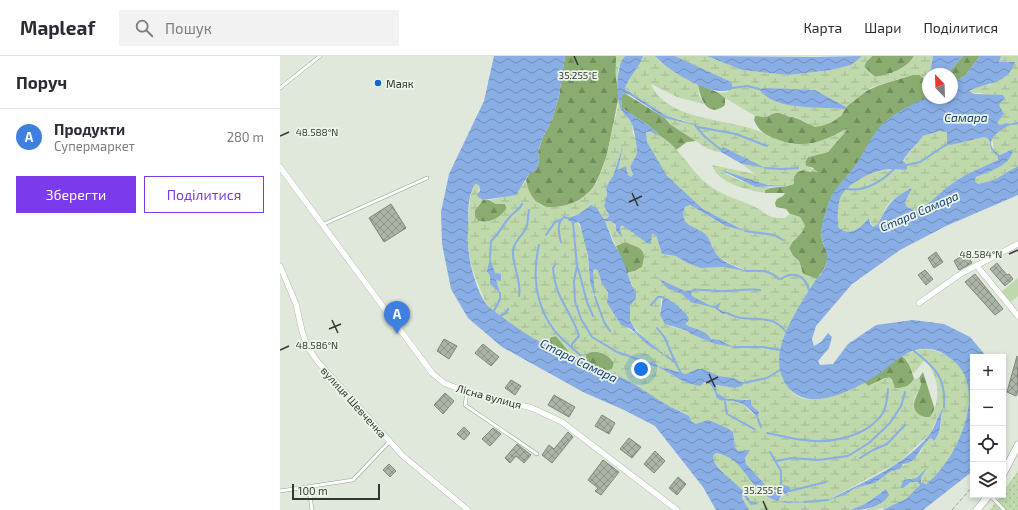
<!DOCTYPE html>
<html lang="uk">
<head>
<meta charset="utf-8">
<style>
	body { margin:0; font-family:"Exo 2",sans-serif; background:#f2f2f3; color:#2b2b33 }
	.controls { position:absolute; right:12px; bottom:12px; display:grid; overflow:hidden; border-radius:0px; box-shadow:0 2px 6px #0003 }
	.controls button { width:36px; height:36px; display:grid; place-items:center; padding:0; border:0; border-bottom:1px solid #e1e1e2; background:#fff; color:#2b2b33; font:20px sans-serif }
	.compass { position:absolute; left:642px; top:12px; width:36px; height:36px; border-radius:50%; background:#fff; box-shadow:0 2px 6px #0003; rotate:337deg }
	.scale { position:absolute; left:12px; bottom:10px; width:88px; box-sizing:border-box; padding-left:4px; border:2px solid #333631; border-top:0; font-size:11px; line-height:14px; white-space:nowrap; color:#333631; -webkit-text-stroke:3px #edf5e8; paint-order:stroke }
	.you { position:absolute; left:361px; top:313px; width:14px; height:14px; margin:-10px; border:3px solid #fff; border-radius:50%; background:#1a73e8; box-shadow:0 0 0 6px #1a73e833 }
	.badge { display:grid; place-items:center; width:26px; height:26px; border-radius:50%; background:#7c3aed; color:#fff; font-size:13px; font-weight:700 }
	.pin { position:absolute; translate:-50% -33px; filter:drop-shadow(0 1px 2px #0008) }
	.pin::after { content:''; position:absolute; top:21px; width:14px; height:12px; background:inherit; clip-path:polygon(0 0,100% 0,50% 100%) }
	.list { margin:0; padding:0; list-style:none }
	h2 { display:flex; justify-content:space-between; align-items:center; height:52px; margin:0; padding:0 16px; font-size:17px }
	h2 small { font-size:13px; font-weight:400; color:#7c7c81 }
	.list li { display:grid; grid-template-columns:26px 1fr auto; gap:12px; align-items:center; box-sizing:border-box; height:56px; padding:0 16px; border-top:1px solid #e1e1e2 }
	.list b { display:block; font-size:15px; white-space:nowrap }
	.list p { margin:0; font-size:13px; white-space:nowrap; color:#7c7c81 }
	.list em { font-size:13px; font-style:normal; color:#7c7c81 }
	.actions { display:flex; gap:8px; padding:12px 16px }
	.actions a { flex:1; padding:9px 0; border:1px solid #7c3aed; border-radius:0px; text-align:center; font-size:14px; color:#7c3aed }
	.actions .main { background:#7c3aed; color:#fff }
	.icon { flex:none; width:22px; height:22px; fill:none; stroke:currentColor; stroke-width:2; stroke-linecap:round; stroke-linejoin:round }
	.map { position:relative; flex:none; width:738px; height:454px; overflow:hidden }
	header { display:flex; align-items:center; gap:24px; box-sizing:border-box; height:56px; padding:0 20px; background:#fff; border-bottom:1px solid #e1e1e2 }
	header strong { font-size:19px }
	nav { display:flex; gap:22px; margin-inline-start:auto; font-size:14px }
	.search { width:280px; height:36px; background:#f2f2f3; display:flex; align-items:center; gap:10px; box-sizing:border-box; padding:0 14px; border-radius:0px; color:#7c7c81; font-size:15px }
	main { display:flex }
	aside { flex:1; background:#fff }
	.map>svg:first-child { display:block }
	.green { fill:#bfd8ac }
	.forest { fill:url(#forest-firs) }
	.wetland { fill:url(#wetland-marsh); fill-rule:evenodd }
	.garden { fill:url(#garden-dots) }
	.water { fill:url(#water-waves); fill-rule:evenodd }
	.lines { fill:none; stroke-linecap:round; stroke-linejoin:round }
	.stream { stroke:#89aee5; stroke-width:2 }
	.building { fill:url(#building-cross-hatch); stroke:#7e8579 }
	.service-casing { stroke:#979e92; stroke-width:4 }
	.minor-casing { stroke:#979e92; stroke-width:6 }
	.tertiary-casing { stroke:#979e92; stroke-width:8 }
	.path { stroke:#9aa097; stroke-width:1; stroke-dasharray:4 2; stroke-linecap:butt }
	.service { stroke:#fff; stroke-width:3 }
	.minor { stroke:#fff; stroke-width:5.5 }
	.tertiary { stroke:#fff; stroke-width:7 }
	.ticks { fill:none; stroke:#333631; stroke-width:1.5 }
	.poi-dot { fill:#1563cd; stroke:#edf5e8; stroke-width:1.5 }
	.labels { text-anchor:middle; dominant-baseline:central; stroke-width:3.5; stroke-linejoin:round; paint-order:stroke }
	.poi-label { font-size:11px; fill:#333631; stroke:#edf5e8; text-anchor:start }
	.street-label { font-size:11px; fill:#333631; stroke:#edf5e8 }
	.water-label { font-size:12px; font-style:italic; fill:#103e7f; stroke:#edf5e8 }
	.ticks-label { font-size:10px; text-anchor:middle; fill:#333631; stroke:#edf5e8; stroke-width:3.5; stroke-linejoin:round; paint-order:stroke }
</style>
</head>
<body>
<header>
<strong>Mapleaf</strong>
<div class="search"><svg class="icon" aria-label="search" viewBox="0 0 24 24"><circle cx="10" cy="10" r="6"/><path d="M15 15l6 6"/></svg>Пошук</div>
<nav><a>Карта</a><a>Шари</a><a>Поділитися</a></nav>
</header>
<main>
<aside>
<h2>Поруч<small></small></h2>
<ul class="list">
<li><span class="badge" style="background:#3f7fe0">A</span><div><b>Продукти</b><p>Супермаркет</p></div><em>280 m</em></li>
</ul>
<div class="actions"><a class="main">Зберегти</a><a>Поділитися</a></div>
</aside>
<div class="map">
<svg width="738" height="454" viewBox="0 0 738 454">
	<defs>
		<pattern id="forest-firs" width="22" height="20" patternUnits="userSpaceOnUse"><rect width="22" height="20" fill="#8aac71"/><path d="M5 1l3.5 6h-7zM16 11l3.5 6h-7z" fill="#718d5d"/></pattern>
		<pattern id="wetland-marsh" width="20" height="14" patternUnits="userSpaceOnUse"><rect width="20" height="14" fill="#bfd8ac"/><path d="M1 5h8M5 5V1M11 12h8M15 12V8" fill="none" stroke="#a5ba94"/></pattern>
		<pattern id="garden-dots" width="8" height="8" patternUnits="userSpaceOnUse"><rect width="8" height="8" fill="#bfd8ac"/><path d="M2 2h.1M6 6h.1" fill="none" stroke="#a5ba94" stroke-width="1.8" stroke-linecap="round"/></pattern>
		<pattern id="water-waves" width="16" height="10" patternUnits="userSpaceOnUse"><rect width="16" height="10" fill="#89aee5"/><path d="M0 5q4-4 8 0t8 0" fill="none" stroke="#718eba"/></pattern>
		<pattern id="building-cross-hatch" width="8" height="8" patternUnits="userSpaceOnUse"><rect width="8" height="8" fill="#acb3a7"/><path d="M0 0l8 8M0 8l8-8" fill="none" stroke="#8d9289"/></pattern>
	</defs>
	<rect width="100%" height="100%" fill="#e0e8db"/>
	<path class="green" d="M738 222V240L731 246 721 236Z"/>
	<path class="forest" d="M285 0H336V22L339 39 327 99 320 118 312 134 298 145 282 151H266L255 145 248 135 246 124 249 118 256 114 259 106 258 96 263 81 272 64 279 40Z
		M592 0H634C627 13 609 19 595 21L584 11 586 6Z
		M683 0H700L685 20 672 27V18H667Z
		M632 19H640L648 27V42C636 47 618 55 608 64 595 76 586 94 576 109 570 118 561 126 555 135 548 146 544 160 542 172 538 196 560 193 537 223L523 218 519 205 513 200 509 192 512 185 525 170 520 161 510 158 506 153 496 151 495 147 497 143 503 140 505 137H485V134L490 132 508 130 517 116 523 114 531 116 534 112 526 110 525 106 528 101 548 96 566 73C557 78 548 83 538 86 517 92 482 86 474 64L475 60C479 59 481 61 484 61 489 60 492 57 496 57 503 56 523 64 528 68L561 60C575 32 606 28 632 19Z
		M418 28 439 37 445 42V49C428 63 420 43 418 28Z
		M344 37 385 62 390 68 416 85 407 86 396 94 368 69 342 52 341 41Z
		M203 144H209L216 148H225L227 152C220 162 210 168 198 165L195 161V154Z
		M345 186C360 192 368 192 362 211L355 215 347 217 336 190Z
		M276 280 290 297 292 302 270 292 269 285 271 281Z
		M313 295C323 297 330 299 334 308L332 313 326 315 309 308 306 304V298Z
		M622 300C630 307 631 313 634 323 629 331 625 332 615 332L612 326 605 322 588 330 585 328 584 325C598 318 608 306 622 300Z
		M643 316 655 354 651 361 643 362C626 351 637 343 641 328L639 322Z"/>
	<path class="wetland" d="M336 0H345L338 13V27L341 54 352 68 353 78 356 84 357 98 350 111 353 117 351 122 348 119 347 113 338 115 342 91 333 120 326 131 327 138 324 150 329 159 328 162 324 163 316 151 311 149 299 158 291 160C309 174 307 205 310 226L313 223V215L315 213 318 215 320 222 328 236 327 247 338 265 381 297C372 286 356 278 350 263 345 252 354 247 356 240 356 237 349 221 347 217L355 215 362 211C368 192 360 192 345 186L336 190 325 165H331L342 176 340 172 342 169H346L353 178 371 181 372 178 376 179 382 198 396 200 407 207 421 212 443 211 464 214C456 209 445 207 437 199 432 193 430 183 424 178 416 170 397 171 405 151L410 149 435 164 462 173 423 153 386 120 367 86 366 76C392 77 408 112 425 126 441 140 459 143 477 152 481 154 484 157 487 159 493 162 499 162 505 162L510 158 520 161 525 170C522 180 513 183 509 192L513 200 519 205 523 218 537 223C524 244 508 264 502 288 498 300 502 309 505 320 506 324 507 329 509 332 524 357 567 335 584 325L588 330 609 321 612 323 615 332C624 332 629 331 634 323L639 322 641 328C639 334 636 338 634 343 630 355 641 362 650 361 662 342 659 321 645 304L633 318 628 305 622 300C640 292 650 290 668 301 681 309 689 320 689 336 690 348 685 369 681 381 677 392 655 428 643 428L641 424V417L635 422H630L628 429 631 426H638L640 428C629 447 606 454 586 454L600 448 602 435 585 448 570 454H469L462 442V438L467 445H470C467 436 462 435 455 429 447 422 440 413 433 404V400L436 397C472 402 473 454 522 446L498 445 500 441 506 439 495 433H489L466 408 465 402 469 395H458L455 391 453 376 450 373 416 368 411 365 406 357 394 353 337 319 326 315 332 313 334 308C328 297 317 293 306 298V304L309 308 292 302 290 297 276 280 270 281 269 285 270 292C250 280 226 268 209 251 204 246 204 241 201 235 191 213 186 192 188 167 190 153 188 141 195 128L199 129 198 141 203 144 195 154V161L198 165C210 168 221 162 227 152L225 148H216L209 144C225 141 238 139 246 124 248 135 255 151 269 151 317 151 324 114 332 75 334 64 339 51 339 39 339 33 336 27 336 21 335 14 336 7 336 0ZM386 242 392 248 404 254 405 268 429 280 431 283 439 284 452 290 435 288 411 278 408 275 392 271 380 259 381 243ZM379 311 406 318 423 313 439 320 454 322 462 330 455 332 436 329 437 337 447 343H468L470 349 479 356 478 362 461 347 436 341 435 335 428 327 417 329 406 327ZM663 353C659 365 664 375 654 385L651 382 644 387 641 396 627 408 611 414 595 427 575 432 565 439 551 442 619 406 650 378 659 358Z
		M363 0H375L380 6 418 28 419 40 424 48 397 41 371 28C385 62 440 63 470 72 486 77 501 88 519 88 537 89 552 80 568 73L548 96 528 101 525 105 526 110 539 116 523 114 517 116 514 121V128C496 136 459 119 440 114 455 124 472 129 490 132L485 134V137C468 134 438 128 432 109L475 118 462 108 479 111 476 108 447 93H440L441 96C428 94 426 92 416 85 405 77 394 73 385 62L409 66 385 59 345 33C347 22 360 12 363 0Z
		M395 0H427L462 14 509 19 551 14 571 9 582 0H592L586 6 584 11 595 21C609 19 627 13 634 0H653L650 18H648V27L640 19H632L592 31 566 51 535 34 487 32 494 45 520 51 565 53C559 65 548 69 535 71L516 61H509L500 57H494L487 61 475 60 445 42 439 37 448 36 446 24Z
		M721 0H738V110L714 124 698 128 695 125 696 121 720 111 733 93 720 99 714 95 712 82 716 76 732 68 726 67 720 69 717 67 724 58C719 51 714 41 704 38 699 36 694 38 689 35L698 30 710 29 729 5 722 7 719 6Z
		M661 75 667 76 671 89 704 81 709 83 711 93 718 101V104L685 119 667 131 649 147 635 154 627 151 625 146 628 134 612 144 606 151 598 168 593 171 589 162 582 170 569 177 563 175 558 171C558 162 557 152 560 143 566 123 603 110 621 115 625 96 634 94 643 80Z"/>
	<path class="garden" d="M738 415V454H710L721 439H723V436Z"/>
	<path class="water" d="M214 0H285L279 40 272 64 263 81 258 95 259 106 256 114 249 118 236 139 203 144 198 141 197 138 200 135 199 129 195 128C186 143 189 160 188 176 186 196 195 235 208 250 213 255 220 259 225 263 259 290 297 303 336 319 352 325 373 341 389 350 396 354 404 356 410 361L411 365 416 368 428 364C435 367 449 372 453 376L455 391 458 395 470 394 465 402 466 408 489 433H495L501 428 510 431V435L500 441 498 445 524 446C466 454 474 403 436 397L433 400C433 415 465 430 470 445L479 448 471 449 462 438V442L469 454H436L423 431 375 370 344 354 303 336 222 291 188 262 171 233 162 188 161 156 169 118 204 45Z
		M345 0H363C360 12 347 22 345 33L385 59 415 69 385 62 350 39 344 37 341 41 342 52 368 69 381 81 371 76H366L367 86 387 120 423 153 465 175 446 170 410 149 405 151C398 169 414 170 424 177 430 182 431 190 435 196 442 207 455 210 466 215L443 211 421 212 407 207 396 200 382 198 376 179 372 178 371 188 367 187 342 169 340 172 342 182 336 174V169L331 165H325L333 186 342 202 352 230 356 236V242L350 250V264L356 275 386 300 368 289 351 273 341 269 327 247 328 236 322 228 318 215 315 213 313 215 315 241 310 226 308 200 300 168 298 166 293 167 288 164V162L299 158 311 149 316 151 324 163 328 162 329 159 324 150 327 138 326 131 333 120 343 89 338 114 346 110 348 119 351 121 353 118 350 111C352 106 356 101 357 97 357 90 354 71 351 66 348 61 342 57 340 51 336 38 336 10 345 0Z
		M375 0H395L451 26 453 32C436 45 387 14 375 0Z
		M427 0 533 1 582 0 571 9 551 14 509 19 462 14Z
		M653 0H683L667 18H650Z
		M700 0H721L719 6H735C728 29 706 26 689 35L694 38 723 39 725 42 719 49 724 58 717 67 720 69 726 67 733 68C720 73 699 86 720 99L733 93C731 110 710 115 696 121L695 125 698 128 714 124 738 110V139L666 170 620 194 572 228 536 270 532 283 534 290 541 286 548 277 552 281 549 292 538 305 540 309 553 308 568 288 596 269 633 264 664 268 690 281 707 301H693V415L643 454H602L626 443 640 429 638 426H631L623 432H620L624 424 636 422 647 412 641 421V426L646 428C678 404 712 327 668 301 663 297 656 293 649 293 628 290 612 309 597 319 572 335 523 361 504 325 487 294 519 251 535 225 539 221 543 216 545 211 552 196 538 185 542 170 545 158 548 145 555 134 561 126 569 119 575 110 583 98 589 85 597 74 605 63 635 45 647 42 655 41 664 42 672 42V27L685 20ZM660 75 667 76V88L671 89 704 81 709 83 711 93 718 101V104L685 119 667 131 649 147 635 154 627 151 625 146 632 132C611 142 608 149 598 168L593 171 590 167 589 162C580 172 570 182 558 171 558 162 557 152 560 143 565 128 589 117 603 114 611 112 619 115 627 113V109L623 105C628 95 637 89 643 80Z
		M487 32 535 34 566 51 565 53C541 51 493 55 479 33Z
		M443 91 485 112 462 108 441 96 440 93Z
		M438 113 488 129 508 130 476 131Z
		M210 202 215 217 221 218V225L216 224 220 237 210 228V220L207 215Z
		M379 223 405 235 413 234 411 237 412 240 431 250H435L441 246 438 253 447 257 443 258 435 252 411 246 402 238 387 232Z
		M383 241C390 243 408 256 409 264L405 268C414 274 424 272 431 283L439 284 454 291 435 288 411 278 408 275 385 268 380 259Z
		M377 310 406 318 417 313H423L439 320 454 322 463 327 462 330 455 332 436 329 437 337 447 343 471 344V349L479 356 478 363C473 355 463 346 453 345 446 343 442 347 436 341 436 336 431 327 425 326L420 330 406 327Z
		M664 351C658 363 664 374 654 385L651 382C640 388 638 408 623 408L620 413 611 415 595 427 575 432 565 439 548 444C583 426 624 410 649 379 656 371 657 359 664 351Z
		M606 433 609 439C601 452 584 454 570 454L585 448Z"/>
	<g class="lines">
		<path class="stream" d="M453 32 467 30 479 33
			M733 68 738 67
			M415 69 424 80 440 93
			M418 71 456 78 487 90
			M627 109 640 106 667 88
			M485 112 502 113 518 112
			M567 133C586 136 601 126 614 113
			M293 167 297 210 294 225 295 245 301 263 312 281 337 296 377 310
			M465 175 494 179 503 184
			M266 179 275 166 280 164
			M281 186C279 178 276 167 284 161L288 162
			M259 189C252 220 255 248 274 274 284 287 299 296 309 308
			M210 202 211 185C219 178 222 170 229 162 233 156 239 155 242 148
			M275 209 273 212C275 243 291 254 299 280L292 288V292
			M298 212 307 246 313 260
			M466 215C479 215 489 213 499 223
			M501 223C513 214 527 220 529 235
			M413 234C423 233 430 235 439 235 453 236 466 232 480 234
			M239 240C242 224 232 211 233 194 234 184 244 179 247 170 248 165 248 159 249 154
			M315 241 324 266 330 275
			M371 249 378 241H383
			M214 255 220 243V237
			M447 257C452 259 457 262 462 262 481 264 494 260 506 276
			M220 260 226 257 228 253
			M377 272 385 282 395 306
			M454 291H483L500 294
			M634 295C656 312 666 322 664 351
			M386 300 395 306 401 317
			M463 327 487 322 500 314
			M445 346 447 358 474 373
			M478 363 481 371
			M487 377C499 379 512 383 524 384 550 388 587 381 603 357 607 350 607 341 608 333
			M490 396 501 415V428
			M580 402 593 394 607 388 625 369
			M496 405 512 402 538 404 568 400 589 387 610 367 621 350 625 336
			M510 435 546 426
			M524 446 548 444"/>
	</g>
	<path class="building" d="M111 148 126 172 104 186 89 162Z
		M656 196 663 206 654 212 648 202Z
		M686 197 692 207 679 214 674 205Z
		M717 207 727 219 729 218 733 223 725 230 710 213Z
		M645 214 653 223 646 229 638 219Z
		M695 218 723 253 715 259 685 226Z
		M164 283 177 290 169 303 157 295Z
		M203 288 219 301 211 310 195 297Z
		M737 300 738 335 736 340 727 336Z
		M231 324 241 330 235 339 225 332Z
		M165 337 174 345 163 358 154 349Z
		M274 339 295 351 289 361 268 349Z
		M322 359 335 367 329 378 315 370Z
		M184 371 190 377 184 384 177 378Z
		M213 372 221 378 210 390 202 383Z
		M288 376 293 381 272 407 262 399 269 389 274 393Z
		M349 382 361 391 352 402 340 393Z
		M237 388 251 399 244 407 236 400 230 407 225 402Z
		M375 395 385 405 374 417 364 408Z
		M323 404 339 416 321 439 315 435 318 432 308 424Z
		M109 408 116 415 110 421 103 414Z
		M398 421 406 428 397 439 389 432Z"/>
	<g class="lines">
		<defs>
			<path id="service" d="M0 32 40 0
				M42 169 147 122
				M187 336 185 349 257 398
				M29 432 32 454
				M0 435 73 424 109 386
				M710 439 724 454"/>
			<path id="minor" d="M0 111 152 317 164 327 187 336 252 352 282 366 397 454
				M0 210 16 248 22 275 27 290 38 306 123 400 188 454
				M697 210 738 260
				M639 247 682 217 738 188"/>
			<path id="tertiary" d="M723 418 738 389
				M697 454 709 439"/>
		</defs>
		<use href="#service" class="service-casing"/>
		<use href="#minor" class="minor-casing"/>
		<use href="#tertiary" class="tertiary-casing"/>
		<path class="path" d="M672 454 693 430"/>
		<use href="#service" class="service"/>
		<use href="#minor" class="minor"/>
		<use href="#tertiary" class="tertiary"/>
	</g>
	<path class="ticks" d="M294 0 298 9M0 80 9 76M352 137 358 150M349 146 362 140M729 198 738 194M52 264 58 277M49 273 61 268M0 294 9 290M429 318 435 331M426 327 438 321M483 445 487 454"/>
	<circle class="poi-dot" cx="98" cy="27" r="4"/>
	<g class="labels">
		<g class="poi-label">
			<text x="106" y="27">Маяк</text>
		</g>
		<g class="street-label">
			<text transform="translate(209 340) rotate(15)">Лісна вулиця</text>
			<text transform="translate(74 346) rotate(48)">вулиця Шевченка</text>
		</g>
		<g class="water-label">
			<text x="686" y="61">Самара</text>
			<text transform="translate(639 155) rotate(-23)">Стара Самара</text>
			<text transform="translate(299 304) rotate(26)">Стара Самара</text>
		</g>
	</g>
	<g class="ticks-label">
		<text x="298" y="23">35.255°E</text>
		<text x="37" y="80">48.588°N</text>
		<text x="701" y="202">48.584°N</text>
		<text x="37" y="293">48.586°N</text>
		<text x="483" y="438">35.255°E</text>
	</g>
</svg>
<div class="controls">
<button>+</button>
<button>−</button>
<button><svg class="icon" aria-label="locate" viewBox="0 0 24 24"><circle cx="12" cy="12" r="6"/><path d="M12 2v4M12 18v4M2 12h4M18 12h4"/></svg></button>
<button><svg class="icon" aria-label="layers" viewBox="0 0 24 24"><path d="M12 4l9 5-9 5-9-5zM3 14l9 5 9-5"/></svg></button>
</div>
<svg class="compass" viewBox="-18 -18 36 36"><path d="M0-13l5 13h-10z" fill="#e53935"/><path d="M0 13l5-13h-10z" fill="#7c7c81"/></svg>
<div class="scale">100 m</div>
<div class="you"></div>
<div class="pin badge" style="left:117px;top:278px;background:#3f7fe0">A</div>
</div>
</main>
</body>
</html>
